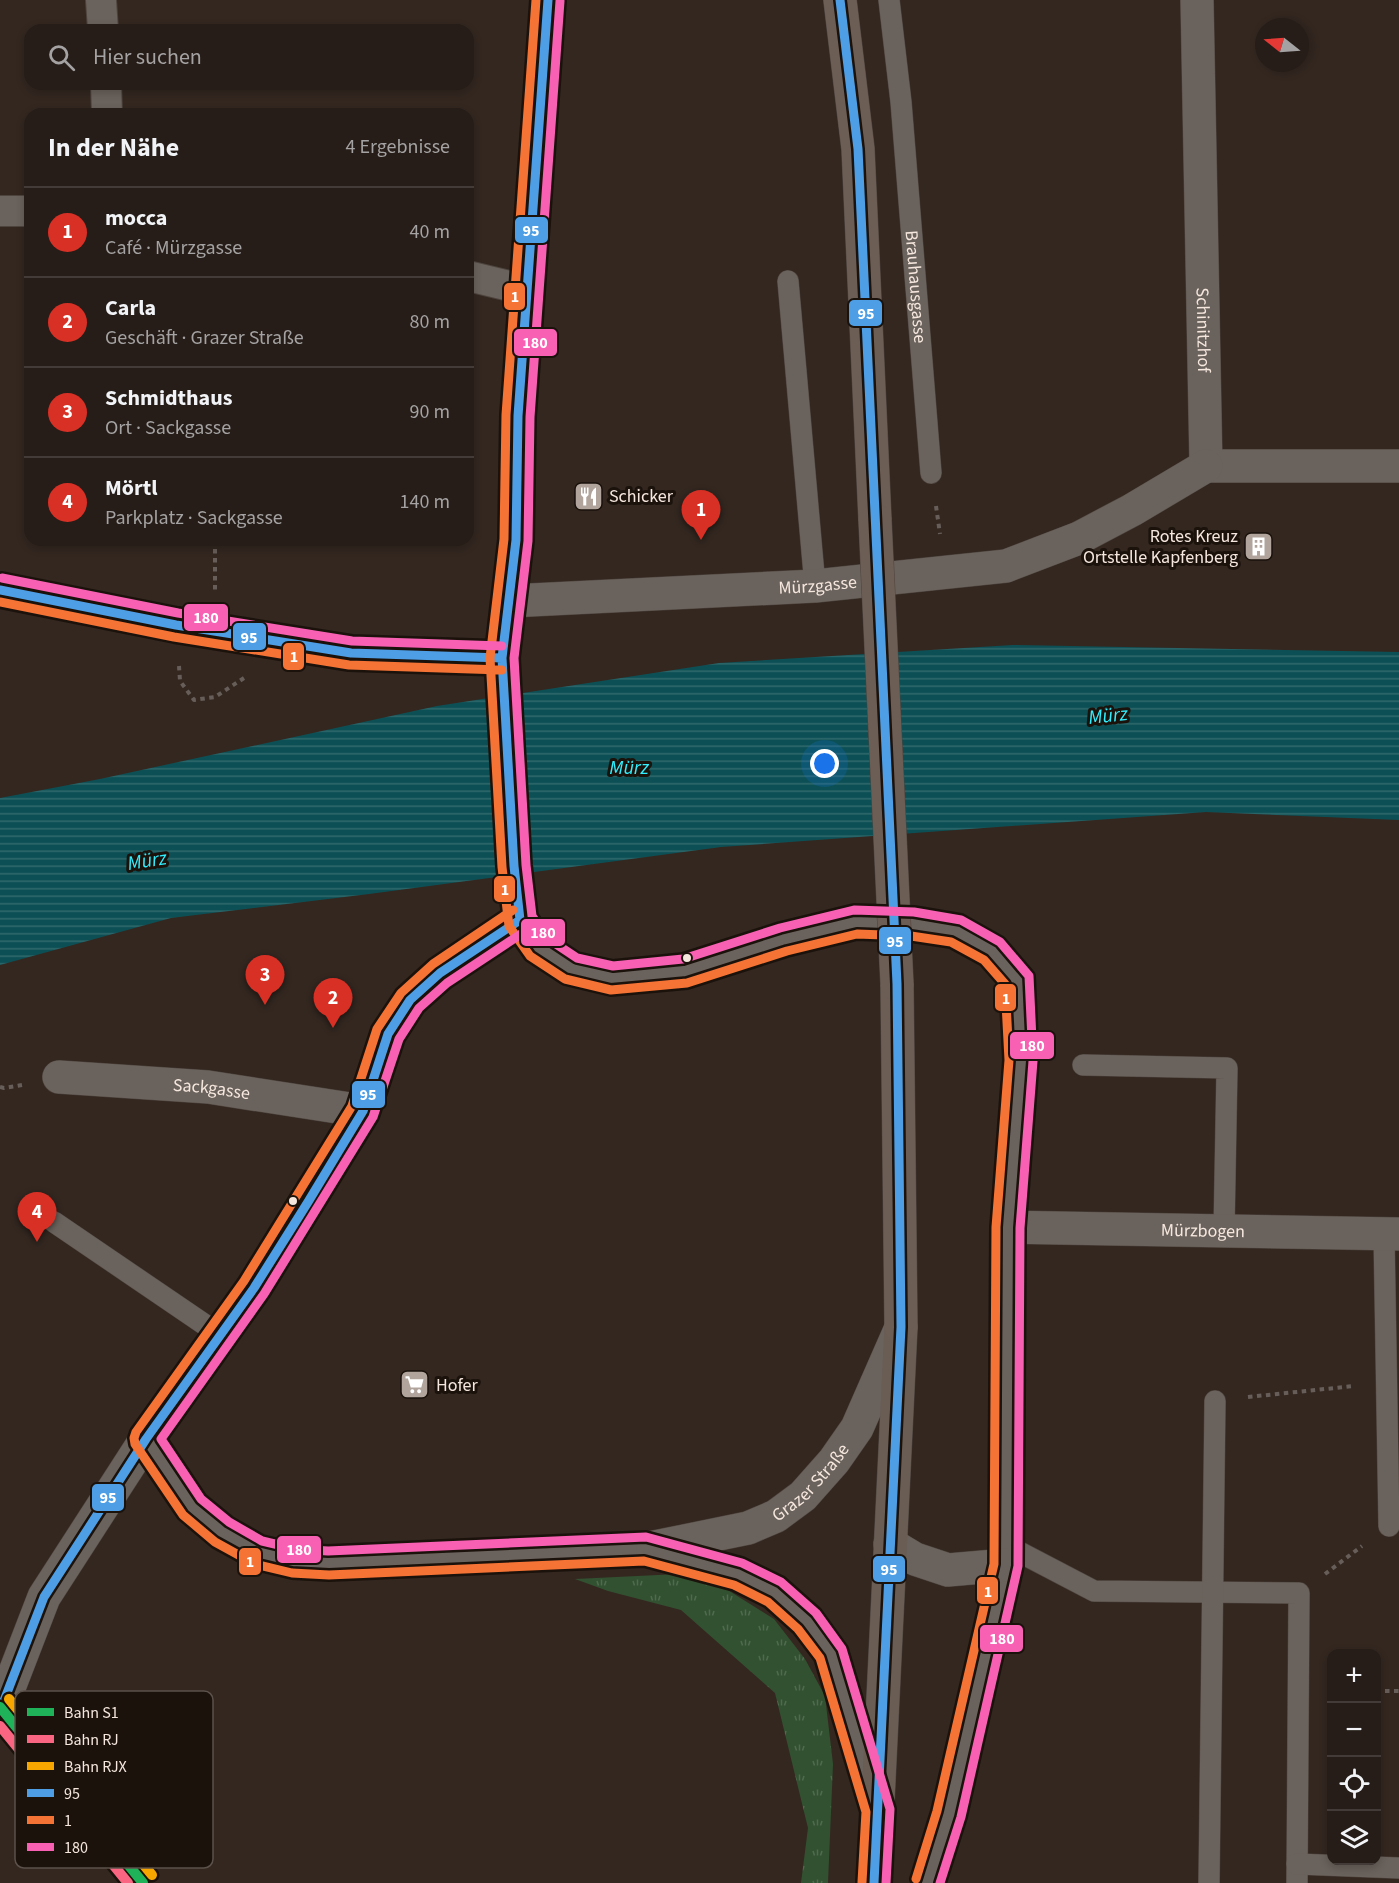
<!DOCTYPE html>
<html lang="de">
<head>
<meta charset="utf-8">
<style>
	body { margin:0; font-family:"Source Sans 3",sans-serif; background:#322a25; color:#f1f3f6 }
	.controls { position:absolute; right:18px; bottom:18px; display:grid; overflow:hidden; border-radius:12px; box-shadow:0 3px 9px #0003 }
	.controls button { width:54px; height:54px; display:grid; place-items:center; padding:0; border:0; border-bottom:2px solid #423b37; background:#261d18; color:#f1f3f6; font:30px sans-serif }
	.compass { position:absolute; left:1255px; top:18px; width:54px; height:54px; border-radius:50%; background:#261d18; box-shadow:0 3px 9px #0003; rotate:287deg }
	.you { position:absolute; left:825px; top:764px; width:21px; height:21px; margin:-15px; border:4px solid #fff; border-radius:50%; background:#1a73e8; box-shadow:0 0 0 9px #1a73e833 }
	.badge { display:grid; place-items:center; width:39px; height:39px; border-radius:50%; background:#d93025; color:#fff; font-size:20px; font-weight:700 }
	.pin { position:absolute; translate:-50% -50px; filter:drop-shadow(0 2px 3px #0008) }
	.pin::after { content:''; position:absolute; top:32px; width:21px; height:18px; background:inherit; clip-path:polygon(0 0,100% 0,50% 100%) }
	.list { margin:0; padding:0; list-style:none }
	h2 { display:flex; justify-content:space-between; align-items:center; height:78px; margin:0; padding:0 24px; font-size:26px }
	h2 small { font-size:20px; font-weight:400; color:#a4a2a2 }
	.list li { display:grid; grid-template-columns:39px 1fr auto; gap:18px; align-items:center; box-sizing:border-box; height:90px; padding:0 24px; border-top:2px solid #423b37 }
	.list b { display:block; font-size:22px; white-space:nowrap }
	.list p { margin:0; font-size:20px; white-space:nowrap; color:#a4a2a2 }
	.list em { font-size:20px; font-style:normal; color:#a4a2a2 }
	.icon { flex:none; width:33px; height:33px; fill:none; stroke:currentColor; stroke-width:2; stroke-linecap:round; stroke-linejoin:round }
	.map { position:relative; flex:none; width:1399px; height:1883px; overflow:hidden }
	.search { position:absolute; background:#261d18; box-shadow:0 3px 9px #0003; left:24px; top:24px; width:450px; height:66px; display:flex; align-items:center; gap:15px; box-sizing:border-box; padding:0 21px; border-radius:18px; color:#a4a2a2; font-size:22px }
	.panel { position:absolute; background:#261d18; box-shadow:0 3px 9px #0003; left:24px; top:108px; width:450px; height:438px; border-radius:18px }
	.map>svg:first-child { display:block }
	.grass { fill:url(#grass-tufts) }
	.water { fill:url(#water-rules) }
	.lines { fill:none; stroke-linecap:round; stroke-linejoin:round }
	.service-casing { stroke:#4e443e; stroke-width:22 }
	.pedestrian-casing { stroke:#4e443e; stroke-width:32 }
	.minor-casing { stroke:#4e443e; stroke-width:34 }
	.tertiary-casing { stroke:#4e443e; stroke-width:34 }
	.primary-casing { stroke:#4e443e; stroke-width:34 }
	.trunk-casing { stroke:#4e443e; stroke-width:34 }
	.path { stroke:#685e59; stroke-width:4; stroke-dasharray:4.5 4.5; stroke-linecap:butt }
	.service { stroke:#6a625c; stroke-width:21 }
	.pedestrian { stroke:#6a625c; stroke-width:30 }
	.minor { stroke:#6a625c; stroke-width:33 }
	.tertiary { stroke:#6a625c; stroke-width:33 }
	.primary { stroke:#695d54; stroke-width:33 }
	.trunk { stroke:#6c5e55; stroke-width:33 }
	.trunk-bridge-casing { stroke:#4e443e; stroke-width:34; stroke-linecap:butt }
	.trunk-bridge { stroke:#6c5e55; stroke-width:33 }
	.bus-1-casing { stroke:#1b120c; stroke-width:14 }
	.bus-2-casing { stroke:#1b120c; stroke-width:14 }
	.bus-3-casing { stroke:#1b120c; stroke-width:14 }
	.bus-1 { stroke:#4d9ee5; stroke-width:9 }
	.bus-2 { stroke:#f57335; stroke-width:9 }
	.bus-3 { stroke:#f860b3; stroke-width:9 }
	.rail-1-casing { stroke:#1b120c; stroke-width:15 }
	.rail-2-casing { stroke:#1b120c; stroke-width:15 }
	.rail-3-casing { stroke:#1b120c; stroke-width:15 }
	.rail-1 { stroke:#20b258; stroke-width:10 }
	.rail-2 { stroke:#fa6682; stroke-width:10 }
	.rail-3 { stroke:#f7a600; stroke-width:10 }
	.bus-dot { fill:#f5e7de; stroke:#1b120c; stroke-width:2 }
	.labels { text-anchor:middle; dominant-baseline:central; stroke-width:6; stroke-linejoin:round; paint-order:stroke }
	.street-label { font-size:18px; fill:#f5e7de; stroke:#1b120c }
	.poi-label { font-size:18px; fill:#f5e7de; stroke:#1b120c; text-anchor:start }
	.water-label { font-size:20px; font-style:italic; fill:#30effe; stroke:#1b120c }
	.key { fill:#1b120c; stroke:#5c524b; stroke-width:1.5 }
	.key-label { font-size:16px; fill:#f5e7de }
	.line-badge { stroke:#1b120c; stroke-width:2 }
	.badge-label { font-size:16px; text-anchor:middle; font-weight:bold; fill:#fff }
</style>
</head>
<body>
<div class="map">
<svg width="1399" height="1883" viewBox="0 0 1399 1883">
	<defs>
		<pattern id="grass-tufts" width="24" height="20" patternUnits="userSpaceOnUse" patternTransform="scale(1.5)"><rect width="24" height="20" fill="#315130"/><path d="M3 7l-1-3M5 7V3M7 7l1-3M15 17l-1-3M17 17v-4M19 17l1-3" fill="none" stroke="#4f6a4e"/></pattern>
		<pattern id="water-rules" width="6" height="5" patternUnits="userSpaceOnUse" patternTransform="scale(1.5)"><rect width="6" height="5" fill="#0c5055"/><path d="M0 2.5h6" fill="none" stroke="#30696d"/></pattern>
	</defs>
	<rect width="100%" height="100%" fill="#332720"/>
	<path class="grass" d="M679 1574 723 1587 774 1619 805 1659 825 1696 833 1764 828 1883H801L808 1828 775 1693 681 1610 608 1591 575 1579Z"/>
	<path class="water" d="M1013 645 1399 652V820L1206 812 721 847 369 894 171 918 0 965V798L100 779 437 706 719 663Z"/>
	<g class="lines">
		<defs>
			<g id="service">
				<path id="s1" d="M889 0 901 102 931 473"/>
				<path d="M788 281 815 586"/>
				<path d="M1083 1065 1227 1068 1224 1231"/>
				<path d="M54 1222 220 1335"/>
				<path d="M1384 1234 1389 1526"/>
				<path d="M1006 1545 1094 1591 1299 1593 1297 1883"/>
				<path d="M1297 1864 1399 1868"/>
				<path d="M1209 1883 1215 1401"/>
			</g>
			<path id="pedestrian" d="M101 0 103 30
				M106 84 107 114
				M0 211H30
				M468 276 526 290"/>
			<g id="minor">
				<path id="s2" d="M1197 0 1206 466"/>
				<path d="M1206 466H1399"/>
				<path id="s3" d="M510 601 815 586 1006 566 1079 538 1132 510 1206 466"/>
				<path id="s4" d="M59 1077 208 1087 363 1111"/>
				<path id="s5" d="M1008 1227 1399 1234"/>
				<path d="M0 1711 44 1597 146 1439"/>
			</g>
			<g id="tertiary">
				<path d="M548 0 518 416 516 540 502 658 514 866 520 920 538 947 572 969 612 978 685 971 784 939 856 922 912 924 955 930 992 951 1017 979 1021 1060 1008 1227 1006 1565 949 1814 927 1883"/>
				<path d="M0 590 176 625 351 653 502 658"/>
				<path id="s6" d="M520 920 440 973 410 1000 388 1034 363 1111 254 1288 146 1439 192 1507 222 1532 258 1552 294 1561 328 1563 645 1549 748 1528 776 1516 803 1496 834 1461 857 1428 900 1330"/>
				<path d="M890 1544 915 1559 948 1570 1006 1565"/>
				<path d="M653 1551 738 1574 775 1592 807 1621 831 1653 877 1805"/>
			</g>
			<path id="primary" d="M874 1883 901 1327"/>
			<path id="trunk" d="M840 0 858 149 875 520
				M897 984 901 1327"/>
		</defs>
		<use href="#service" class="service-casing"/>
		<use href="#pedestrian" class="pedestrian-casing"/>
		<use href="#minor" class="minor-casing"/>
		<use href="#tertiary" class="tertiary-casing"/>
		<use href="#primary" class="primary-casing"/>
		<use href="#trunk" class="trunk-casing"/>
		<path class="path" d="M936 506 940 534
			M215 540V590
			M179 666 180 681 194 700 215 697 244 678
			M0 1087 4 1088 22 1085
			M1248 1397 1354 1386
			M1325 1574 1362 1546
			M1376 1691H1399"/>
		<use href="#service" class="service"/>
		<use href="#pedestrian" class="pedestrian"/>
		<use href="#minor" class="minor"/>
		<use href="#tertiary" class="tertiary"/>
		<use href="#primary" class="primary"/>
		<use href="#trunk" class="trunk"/>
		<defs>
			<path id="trunk-bridge" d="M875 520 897 984"/>
		</defs>
		<use href="#trunk-bridge" class="trunk-bridge-casing"/>
		<use href="#trunk-bridge" class="trunk-bridge"/>
		<defs>
			<path id="bus-1" d="M840 0 858 149 897 984 901 1327 874 1883
				M0 590 176 625 351 653 502 658
				M520 920 514 866 502 658 516 540 518 416 548 0
				M0 1711 44 1597 146 1439 254 1288 308 1202 363 1111 388 1034 410 1000 440 973 520 920"/>
			<path id="bus-2" d="M536 0 506 415 504 539 490 658 502 867 509 926 530 956 565 979 611 990 687 983 787 951 857 934 911 936 951 942 984 960 1005 984 1009 1060 996 1227 994 1564 937 1811 916 1879
				M0 602 174 637 349 665 502 670
				M513 910 433 964 401 993 377 1029 352 1106 244 1281 136 1432 134 1438 135 1444 183 1515 215 1542 255 1564 292 1573 329 1575 644 1561 734 1585 768 1602 798 1629 820 1658 866 1812 862 1882"/>
			<path id="bus-3" d="M560 1 530 417 528 541 514 658 526 865 532 916 547 938 577 958 613 966 683 959 780 928 854 910 914 912 961 920 1000 942 1029 976 1033 1061 1020 1228 1018 1566 961 1817 940 1883
				M2 578 178 613 352 641 502 646
				M527 930 447 983 419 1008 399 1039 373 1117 264 1294 161 1439 201 1499 229 1522 262 1541 296 1549 328 1551 646 1537 742 1563 781 1582 816 1613 842 1649 890 1809 886 1883"/>
		</defs>
		<use href="#bus-1" class="bus-1-casing"/>
		<use href="#bus-2" class="bus-2-casing"/>
		<use href="#bus-3" class="bus-3-casing"/>
		<use href="#bus-1" class="bus-1"/>
		<use href="#bus-2" class="bus-2"/>
		<use href="#bus-3" class="bus-3"/>
		<defs>
			<path id="rail-1" d="M0 1707 143 1883"/>
			<path id="rail-2" d="M0 1726 128 1883"/>
			<path id="rail-3" d="M9 1699 152 1875"/>
		</defs>
		<use href="#rail-1" class="rail-1-casing"/>
		<use href="#rail-2" class="rail-2-casing"/>
		<use href="#rail-3" class="rail-3-casing"/>
		<use href="#rail-1" class="rail-1"/>
		<use href="#rail-2" class="rail-2"/>
		<use href="#rail-3" class="rail-3"/>
	</g>
	<defs>
		<symbol id="restaurant-square" viewBox="-11 -11 22 22"><rect x="-9" y="-9" width="18" height="18" rx="4" fill="#b1a49c" stroke="#1b120c"/><path d="M-5-6h1v4h1v-4h1v4h1v-4h1v5L-1.5 .5V6h-2V.5L-5-1ZM5-6V6H3V1.5H1.5Q1.5-4 5-6Z" fill="#fff"/></symbol>
		<symbol id="building-square" viewBox="-11 -11 22 22"><rect x="-9" y="-9" width="18" height="18" rx="4" fill="#b1a49c" stroke="#1b120c"/><path d="M-4-6H4V6H1V3H-1V6H-4ZM-2.5-4.3h1.7v1.8h-1.7ZM.8-4.3h1.7v1.8H.8ZM-2.5-1h1.7V.8h-1.7ZM.8-1h1.7V.8H.8Z" fill="#fff"/></symbol>
		<symbol id="supermarket-square" viewBox="-11 -11 22 22"><rect x="-9" y="-9" width="18" height="18" rx="4" fill="#b1a49c" stroke="#1b120c"/><path d="M-6-5.5h2.5l.6 2H6L4.5 2H-2.5L-4.4-4H-6ZM-1.5 3.2a1.3 1.3 0 1 0 .1 0ZM3 3.2a1.3 1.3 0 1 0 .1 0Z" fill="#fff"/></symbol>
	</defs>
	<g fill-rule="evenodd">
		<use href="#restaurant-square" x="572" y="480" width="33" height="33"/>
		<use href="#building-square" x="1242" y="530" width="33" height="33"/>
		<use href="#supermarket-square" x="398" y="1368" width="33" height="33"/>
	</g>
	<g class="bus-dot">
		<circle cx="687" cy="958" r="5"/>
		<circle cx="293" cy="1201" r="5"/>
	</g>
	<g class="labels">
		<g class="street-label">
			<text stroke="none"><textPath href="#s1" startOffset="288">Brauhausgasse</textPath></text>
			<text stroke="none"><textPath href="#s2" startOffset="330">Schinitzhof</textPath></text>
			<text stroke="none"><textPath href="#s3" startOffset="308">Mürzgasse</textPath></text>
			<text stroke="none"><textPath href="#s4" startOffset="153">Sackgasse</textPath></text>
			<text stroke="none"><textPath href="#s5" startOffset="195">Mürzbogen</textPath></text>
			<text stroke="none"><textPath href="#s6" startOffset="1386">Grazer Straße</textPath></text>
		</g>
		<g class="poi-label">
			<text x="609" y="496">Schicker</text>
			<text x="1238" y="536" text-anchor="end">Rotes Kreuz<tspan x="1238" dy="21">Ortstelle Kapfenberg</tspan></text>
			<text x="436" y="1385">Hofer</text>
		</g>
		<g class="water-label">
			<text transform="translate(1108 716) rotate(-6)">Mürz</text>
			<text x="629" y="768">Mürz</text>
			<text transform="translate(147 861) rotate(-9)">Mürz</text>
		</g>
	</g>
	<rect x="15" y="1691" width="198" height="177" rx="9" class="key"/>
	<rect x="27" y="1708" width="27" height="8" fill="#20b258"/>
	<rect x="27" y="1735" width="27" height="8" fill="#fa6682"/>
	<rect x="27" y="1762" width="27" height="8" fill="#f7a600"/>
	<rect x="27" y="1789" width="27" height="8" fill="#4d9ee5"/>
	<rect x="27" y="1816" width="27" height="8" fill="#f57335"/>
	<rect x="27" y="1843" width="27" height="8" fill="#f860b3"/>
	<g class="key-label">
		<text x="64" y="1718">Bahn S1</text>
		<text x="64" y="1745">Bahn RJ</text>
		<text x="64" y="1772">Bahn RJX</text>
		<text x="64" y="1799">95</text>
		<text x="64" y="1826">1</text>
		<text x="64" y="1853">180</text>
	</g>
	<g class="line-badge">
		<rect x="514" y="216" width="35" height="28" rx="6" fill="#4d9ee5"/>
		<rect x="503" y="282" width="23" height="29" rx="6" fill="#f57335"/>
		<rect x="848" y="299" width="35" height="28" rx="6" fill="#4d9ee5"/>
		<rect x="513" y="328" width="45" height="29" rx="6" fill="#f860b3"/>
		<rect x="183" y="603" width="46" height="29" rx="6" fill="#f860b3"/>
		<rect x="232" y="622" width="35" height="29" rx="6" fill="#4d9ee5"/>
		<rect x="282" y="642" width="23" height="29" rx="6" fill="#f57335"/>
		<rect x="493" y="875" width="23" height="28" rx="6" fill="#f57335"/>
		<rect x="520" y="918" width="46" height="29" rx="6" fill="#f860b3"/>
		<rect x="878" y="926" width="34" height="29" rx="6" fill="#4d9ee5"/>
		<rect x="994" y="983" width="23" height="29" rx="6" fill="#f57335"/>
		<rect x="1009" y="1031" width="46" height="29" rx="6" fill="#f860b3"/>
		<rect x="351" y="1080" width="35" height="29" rx="6" fill="#4d9ee5"/>
		<rect x="91" y="1483" width="34" height="29" rx="6" fill="#4d9ee5"/>
		<rect x="276" y="1535" width="46" height="29" rx="6" fill="#f860b3"/>
		<rect x="238" y="1547" width="24" height="29" rx="6" fill="#f57335"/>
		<rect x="872" y="1555" width="34" height="28" rx="6" fill="#4d9ee5"/>
		<rect x="976" y="1576" width="23" height="29" rx="6" fill="#f57335"/>
		<rect x="979" y="1624" width="45" height="29" rx="6" fill="#f860b3"/>
	</g>
	<g class="badge-label">
		<text x="531" y="236">95</text>
		<text x="515" y="302">1</text>
		<text x="866" y="319">95</text>
		<text x="535" y="348">180</text>
		<text x="206" y="623">180</text>
		<text x="249" y="643">95</text>
		<text x="294" y="662">1</text>
		<text x="505" y="895">1</text>
		<text x="543" y="938">180</text>
		<text x="895" y="947">95</text>
		<text x="1006" y="1004">1</text>
		<text x="1032" y="1051">180</text>
		<text x="368" y="1100">95</text>
		<text x="108" y="1503">95</text>
		<text x="299" y="1555">180</text>
		<text x="250" y="1567">1</text>
		<text x="889" y="1575">95</text>
		<text x="988" y="1597">1</text>
		<text x="1002" y="1644">180</text>
	</g>
</svg>
<div class="controls">
<button>+</button>
<button>−</button>
<button><svg class="icon" aria-label="locate" viewBox="0 0 24 24"><circle cx="12" cy="12" r="6"/><path d="M12 2v4M12 18v4M2 12h4M18 12h4"/></svg></button>
<button><svg class="icon" aria-label="layers" viewBox="0 0 24 24"><path d="M12 4l9 5-9 5-9-5zM3 14l9 5 9-5"/></svg></button>
</div>
<svg class="compass" viewBox="-18 -18 36 36"><path d="M0-13l5 13h-10z" fill="#e53935"/><path d="M0 13l5-13h-10z" fill="#a4a2a2"/></svg>
<div class="you"></div>
<div class="pin badge" style="left:701px;top:540px">1</div>
<div class="pin badge" style="left:333px;top:1028px">2</div>
<div class="pin badge" style="left:265px;top:1005px">3</div>
<div class="pin badge" style="left:37px;top:1242px">4</div>
<div class="search"><svg class="icon" aria-label="search" viewBox="0 0 24 24"><circle cx="10" cy="10" r="6"/><path d="M15 15l6 6"/></svg>Hier suchen</div>
<section class="panel">
<h2>In der Nähe<small>4 Ergebnisse</small></h2>
<ul class="list">
<li><span class="badge">1</span><div><b>mocca</b><p>Café · Mürzgasse</p></div><em>40 m</em></li>
<li><span class="badge">2</span><div><b>Carla</b><p>Geschäft · Grazer Straße</p></div><em>80 m</em></li>
<li><span class="badge">3</span><div><b>Schmidthaus</b><p>Ort · Sackgasse</p></div><em>90 m</em></li>
<li><span class="badge">4</span><div><b>Mörtl</b><p>Parkplatz · Sackgasse</p></div><em>140 m</em></li>
</ul>
</section>
</div>
</body>
</html>
